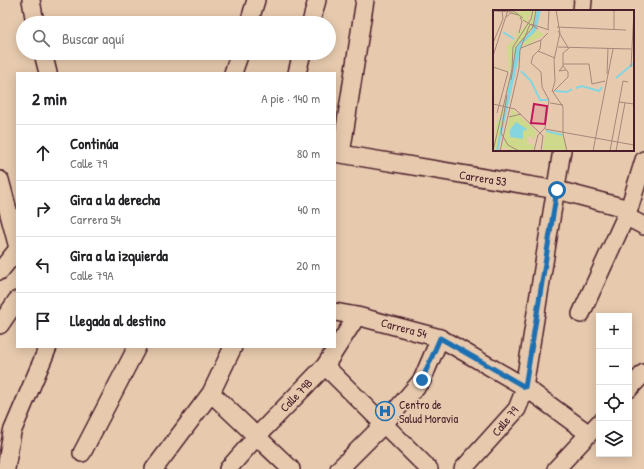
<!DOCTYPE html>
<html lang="es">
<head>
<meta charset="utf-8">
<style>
	body { margin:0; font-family:"Patrick Hand",sans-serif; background:#f6f6f6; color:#202124 }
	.controls { position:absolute; right:12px; bottom:12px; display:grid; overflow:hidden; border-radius:0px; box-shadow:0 2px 10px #0003 }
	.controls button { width:36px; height:36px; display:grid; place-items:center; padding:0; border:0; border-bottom:1px solid #e0e0e0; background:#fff; color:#202124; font:20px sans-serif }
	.stop { position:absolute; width:12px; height:12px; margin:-9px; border:3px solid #1f6fb2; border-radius:50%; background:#fff }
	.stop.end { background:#1f6fb2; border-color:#fff; box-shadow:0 1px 4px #0008 }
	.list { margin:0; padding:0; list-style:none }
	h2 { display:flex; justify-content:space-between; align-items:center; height:52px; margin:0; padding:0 16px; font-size:17px }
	h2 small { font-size:13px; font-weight:400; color:#757577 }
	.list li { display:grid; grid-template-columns:26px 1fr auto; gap:12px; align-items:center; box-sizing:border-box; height:56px; padding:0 16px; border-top:1px solid #e0e0e0 }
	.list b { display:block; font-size:15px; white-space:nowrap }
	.list p { margin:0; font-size:13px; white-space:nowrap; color:#757577 }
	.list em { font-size:13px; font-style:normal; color:#757577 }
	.icon { flex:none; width:22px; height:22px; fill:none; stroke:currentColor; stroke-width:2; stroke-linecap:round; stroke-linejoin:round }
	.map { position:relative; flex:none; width:644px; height:469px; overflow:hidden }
	.search { position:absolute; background:#fff; box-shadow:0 2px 10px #0003; left:16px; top:16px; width:320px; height:44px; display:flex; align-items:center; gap:10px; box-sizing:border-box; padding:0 14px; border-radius:22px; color:#757577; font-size:15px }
	.panel { position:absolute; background:#fff; box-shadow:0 2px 10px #0003; left:16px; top:72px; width:320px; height:276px; border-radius:0px }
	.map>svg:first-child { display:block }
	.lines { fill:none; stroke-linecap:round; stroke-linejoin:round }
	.minor-casing { stroke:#4a1f2b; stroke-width:20 }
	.minor { stroke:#e7caae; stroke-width:17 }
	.route { stroke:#1f6fb2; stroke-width:5 }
	.labels { text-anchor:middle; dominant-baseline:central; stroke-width:3.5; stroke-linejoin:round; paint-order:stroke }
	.street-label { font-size:12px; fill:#4a1f2b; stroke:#e7caae }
	.poi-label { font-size:12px; fill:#4a1f2b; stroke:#e7caae; text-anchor:start }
	.inset-river { fill:none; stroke:#84d5df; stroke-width:2 }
	.inset-road { fill:none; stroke:#a8867a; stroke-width:1 }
	.view { fill:#c2185b; fill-opacity:0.15; stroke:#c2185b; stroke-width:2 }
	.inset-edge { fill:none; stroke:#4a1f2b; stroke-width:2 }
</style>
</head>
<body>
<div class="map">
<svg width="644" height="469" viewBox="0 0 644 469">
	<rect width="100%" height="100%" fill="#e7caae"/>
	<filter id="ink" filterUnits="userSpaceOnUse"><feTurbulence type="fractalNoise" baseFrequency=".025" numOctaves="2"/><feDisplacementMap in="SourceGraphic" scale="8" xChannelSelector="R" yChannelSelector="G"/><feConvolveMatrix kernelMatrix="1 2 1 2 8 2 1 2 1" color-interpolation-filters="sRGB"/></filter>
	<g filter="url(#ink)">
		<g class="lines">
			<defs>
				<path id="minor" d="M31 0 35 23
					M582 11 583 0
					M249 23 256 0
					M311 23 317 0
					M43 53 48 73
					M233 73 240 53
					M297 73 302 53
					M335 153 557 190 629 209
					M341 154 365 0
					M0 180 17 244
					M625 216 644 226
					M0 271 17 250
					M335 312 357 316 440 338 525 387 589 434
					M581 314 629 209 644 160
					M0 325 17 300
					M325 366 429 469
					M629 389 644 373
					M211 393 291 469
					M82 453 137 347
					M6 469 12 432 48 347
					M154 469 211 393 233 347
					M228 469 257 436 325 366 357 316
					M339 469 383 425 422 380 440 338
					M463 469 517 409 523 394 562 150
					M556 469 599 423"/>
			</defs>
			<use href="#minor" class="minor-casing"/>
			<use href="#minor" class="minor"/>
		</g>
	</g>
	<g class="lines" filter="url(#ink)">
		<path class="route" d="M422 380 440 338 525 387 557 190"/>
	</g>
	<defs>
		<symbol id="hospital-ring" viewBox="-11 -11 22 22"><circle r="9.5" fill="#e7caae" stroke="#1f6fb2" stroke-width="1.5"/><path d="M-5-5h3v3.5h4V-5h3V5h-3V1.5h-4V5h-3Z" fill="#1f6fb2"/></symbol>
	</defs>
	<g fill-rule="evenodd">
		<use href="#hospital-ring" x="374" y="400" width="22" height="22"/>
	</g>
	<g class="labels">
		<g class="street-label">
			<text transform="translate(483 178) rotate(9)">Carrera 53</text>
			<text transform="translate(404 328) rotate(15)">Carrera 54</text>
			<text transform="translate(296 395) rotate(-46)">Calle 79B</text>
			<text transform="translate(505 421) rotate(-51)">Calle 79</text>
		</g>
		<g class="poi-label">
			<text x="399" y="404">Centro de<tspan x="399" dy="14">Salud Moravia</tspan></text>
		</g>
	</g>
	<g transform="translate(493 10)">
		<rect width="141" height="141" fill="#e7caae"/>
		<path d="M18 0 27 3 29 0H39L37 7 28 3 37 8 40 1 44 0 40 18 23 37 15 85 3 141H0L4 109 8 106 18 62 19 55 7 106 18 58 19 37 26 23 39 7 37 10 36 7H34L36 10 29 13 30 10 15 1ZM44 20 52 25 39 31 40 33 31 36 29 33ZM24 21H26L19 36 18 55 15 63 14 59 3 57 0 61V56L16 59 14 36 22 29ZM19 99 44 122 41 129 36 126 34 133 41 135 40 141H20L11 137 8 141ZM53 121 70 123 73 141H50Z" fill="#ced98c"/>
		<path d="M44 0H48L43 21 29 34 5 141H3L23 37 39 20ZM23 112 34 119 30 121V129L17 127V120Z" fill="#84d5df"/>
		<path class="inset-river" d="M10 22 21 29M28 61 38 71 47 90H55M123 68 141 53M83 78 89 76 106 81 109 77M62 81 74 82 79 79M53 121 69 125"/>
		<path class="inset-road" d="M19 0 30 8M0 1 20 2M13 7 18 3 25 5M30 10 45 19M38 14 56 20M64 17 133 20M55 19 56 0M121 19V0M65 21 76 39M26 23 29 11 27 7M0 33 10 9 9 0M65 37 138 39M28 38 48 30 55 23M45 41 62 48M0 46 15 0M70 54H96L99 74 112 71M0 57 15 62 4 103M138 57 141 0M73 60 66 61 70 56V43L75 39M114 64 115 38M18 70 23 37 40 17 43 0M59 82 62 71 61 50 67 23 63 0M60 82 70 97V124L74 141M60 82 75 67V62L70 56M14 85 8 123 15 135 26 141M126 92 141 94M57 93 70 95M0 94 22 99 50 126 48 141M16 107 28 104M52 119 141 135M0 141 19 59 20 37 38 9 40 0M7 141 26 58 27 40 37 14M41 141 45 125 52 118 56 90 49 77 48 62 38 53 40 46 47 39 48 30M100 141 120 39M117 141 130 71 135 72M123 141 132 93"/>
		<path class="view" d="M41 94 54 96 52 114 38 113Z"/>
		<rect width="141" height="141" class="inset-edge"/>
	</g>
</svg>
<div class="controls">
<button>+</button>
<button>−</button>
<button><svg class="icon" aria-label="locate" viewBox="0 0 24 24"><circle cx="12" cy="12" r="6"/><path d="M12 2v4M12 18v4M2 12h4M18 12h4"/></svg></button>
<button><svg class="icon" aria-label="layers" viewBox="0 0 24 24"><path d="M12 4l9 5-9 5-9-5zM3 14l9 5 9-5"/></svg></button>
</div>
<div class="stop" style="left:557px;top:190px"></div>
<div class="stop end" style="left:422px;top:380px"></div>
<div class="search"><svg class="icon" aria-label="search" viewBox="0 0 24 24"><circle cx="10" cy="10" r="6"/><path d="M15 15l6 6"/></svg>Buscar aquí</div>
<section class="panel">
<h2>2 min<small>A pie · 140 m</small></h2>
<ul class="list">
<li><svg class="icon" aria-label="ahead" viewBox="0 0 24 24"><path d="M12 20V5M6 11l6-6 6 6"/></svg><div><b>Continúa</b><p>Calle 79</p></div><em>80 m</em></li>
<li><svg class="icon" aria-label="right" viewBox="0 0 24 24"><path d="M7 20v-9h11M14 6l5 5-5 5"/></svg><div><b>Gira a la derecha</b><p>Carrera 54</p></div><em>40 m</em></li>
<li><svg class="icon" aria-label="left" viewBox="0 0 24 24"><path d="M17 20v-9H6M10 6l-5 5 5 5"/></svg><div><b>Gira a la izquierda</b><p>Calle 79A</p></div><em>20 m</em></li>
<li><svg class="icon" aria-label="arrive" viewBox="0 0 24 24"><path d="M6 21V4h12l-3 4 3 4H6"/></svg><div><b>Llegada al destino</b></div></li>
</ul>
</section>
</div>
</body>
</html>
